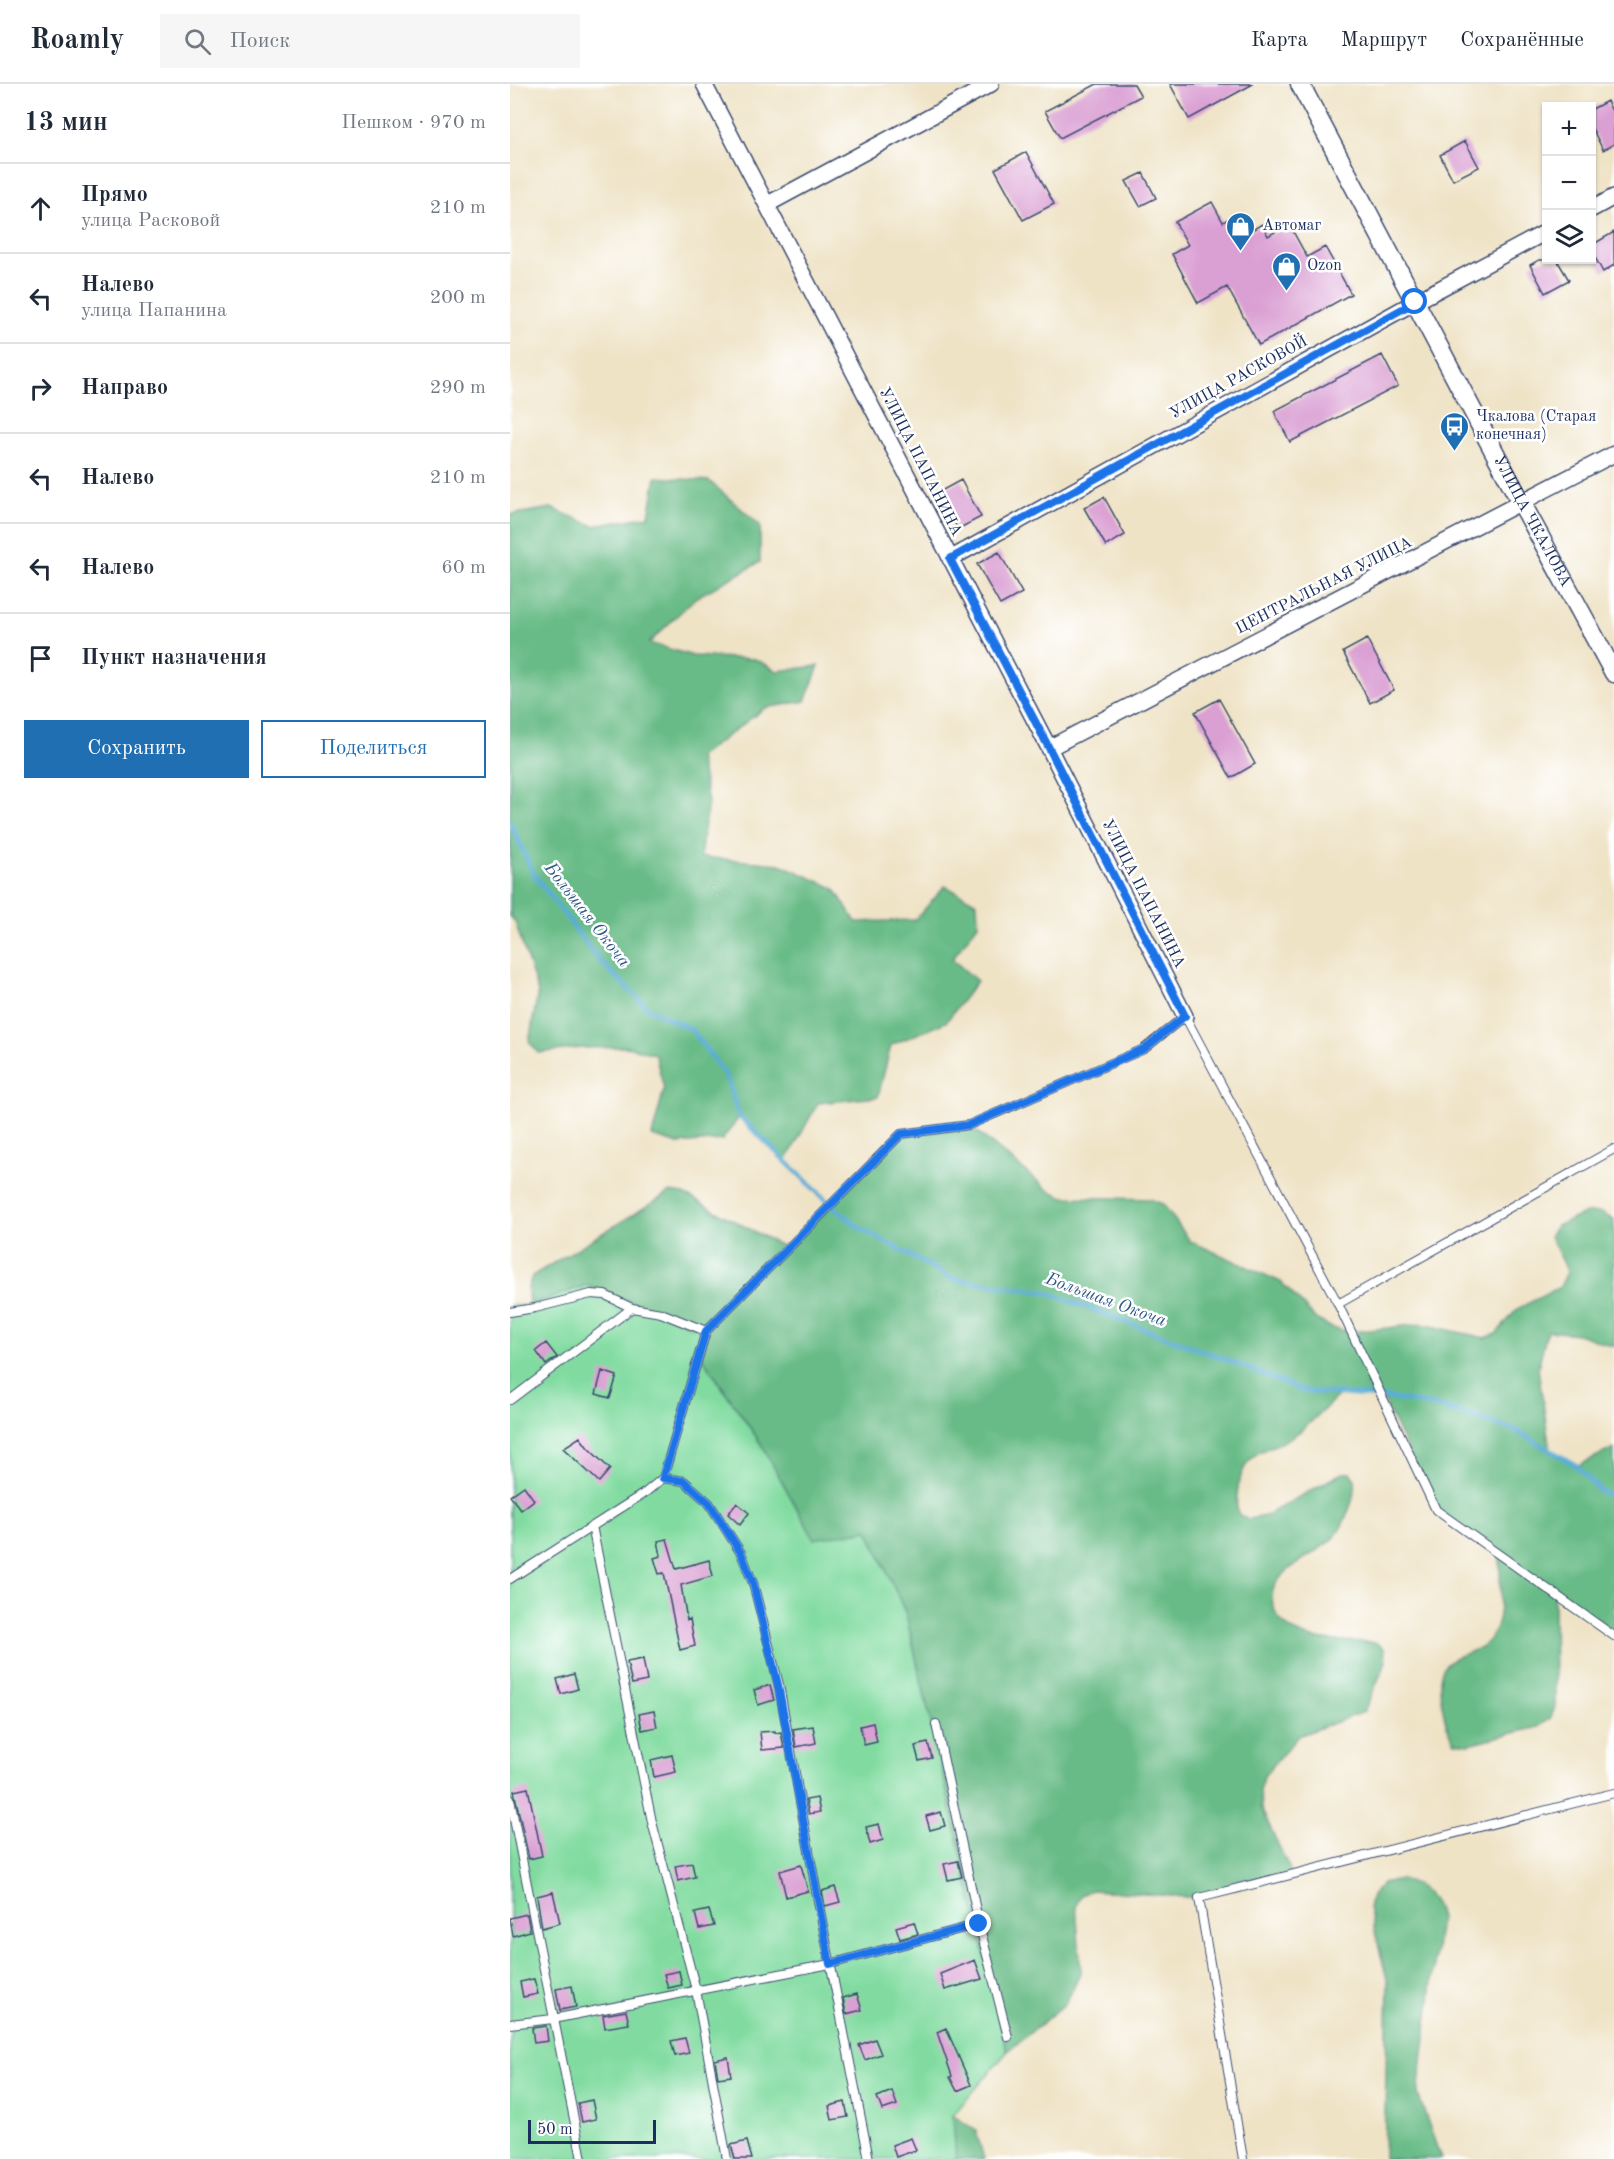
<!DOCTYPE html>
<html lang="ru">
<head>
<meta charset="utf-8">
<style>
	body { margin:0; font-family:"Old Standard TT",serif; background:#f6f6f7; color:#1f2937 }
	.controls { position:absolute; right:18px; top:18px; display:grid; overflow:hidden; border-radius:0px; box-shadow:0 2px 4px #0004 }
	.controls button { width:54px; height:54px; display:grid; place-items:center; padding:0; border:0; border-bottom:2px solid #e0e1e3; background:#fff; color:#1f2937; font:30px sans-serif }
	.scale { position:absolute; left:18px; bottom:15px; width:128px; box-sizing:border-box; padding-left:6px; border:3px solid #1b2f5e; border-top:0; font-size:16px; line-height:21px; white-space:nowrap; color:#1b2f5e; -webkit-text-stroke:4px #fff; paint-order:stroke }
	.stop { position:absolute; width:18px; height:18px; margin:-14px; border:4px solid #1a73e8; border-radius:50%; background:#fff }
	.stop.end { background:#1a73e8; border-color:#fff; box-shadow:0 2px 6px #0008 }
	.list { margin:0; padding:0; list-style:none }
	h2 { display:flex; justify-content:space-between; align-items:center; height:78px; margin:0; padding:0 24px; font-size:26px }
	h2 small { font-size:20px; font-weight:400; color:#747a83 }
	.list li { display:grid; grid-template-columns:39px 1fr auto; gap:18px; align-items:center; box-sizing:border-box; height:90px; padding:0 24px; border-top:2px solid #e0e1e3 }
	.list b { display:block; font-size:22px; white-space:nowrap }
	.list p { margin:0; font-size:20px; white-space:nowrap; color:#747a83 }
	.list em { font-size:20px; font-style:normal; color:#747a83 }
	.actions { display:flex; gap:12px; padding:18px 24px }
	.actions a { flex:1; padding:14px 0; border:2px solid #1f6fb2; border-radius:0px; text-align:center; font-size:21px; color:#1f6fb2 }
	.actions .main { background:#1f6fb2; color:#fff }
	.icon { flex:none; width:33px; height:33px; fill:none; stroke:currentColor; stroke-width:2; stroke-linecap:round; stroke-linejoin:round }
	.map { position:relative; flex:none; width:1104px; height:2075px; overflow:hidden }
	header { display:flex; align-items:center; gap:36px; box-sizing:border-box; height:84px; padding:0 30px; background:#fff; border-bottom:2px solid #e0e1e3 }
	header strong { font-size:28px }
	nav { display:flex; gap:33px; margin-inline-start:auto; font-size:21px }
	.search { width:420px; height:54px; background:#f6f6f7; display:flex; align-items:center; gap:15px; box-sizing:border-box; padding:0 21px; border-radius:0px; color:#747a83; font-size:22px }
	main { display:flex }
	aside { flex:1; background:#fff }
	.map>svg:first-child { display:block }
	.green { fill:#81dba0; stroke:#4e857f; stroke-width:1.5 }
	.forest { fill:#68bb86; stroke:#427572; stroke-width:1.5 }
	.lines { fill:none; stroke-linecap:round; stroke-linejoin:round }
	.stream { stroke:#5badd6; stroke-width:5 }
	.building { fill:#da9fd3 }
	.service-casing { stroke:#3b4a6e; stroke-width:10 }
	.minor-casing { stroke:#3b4a6e; stroke-width:18 }
	.tertiary-casing { stroke:#3b4a6e; stroke-width:21 }
	.service { stroke:#fff; stroke-width:8 }
	.minor { stroke:#fff; stroke-width:15 }
	.tertiary { stroke:#fff; stroke-width:18 }
	.route { stroke:#1a73e8; stroke-width:8 }
	.labels { text-anchor:middle; dominant-baseline:central; stroke-width:5; stroke-linejoin:round; paint-order:stroke }
	.poi-label { font-size:16px; fill:#1b2f5e; stroke:#fff; text-anchor:start }
	.street-label { font-size:16px; fill:#1b2f5e; stroke:#fff }
	.water-label { font-size:18px; font-style:italic; fill:#315b88; stroke:#fff }
</style>
</head>
<body>
<header>
<strong>Roamly</strong>
<div class="search"><svg class="icon" aria-label="search" viewBox="0 0 24 24"><circle cx="10" cy="10" r="6"/><path d="M15 15l6 6"/></svg>Поиск</div>
<nav><a>Карта</a><a>Маршрут</a><a>Сохранённые</a></nav>
</header>
<main>
<aside>
<h2>13 мин<small>Пешком · 970 m</small></h2>
<ul class="list">
<li><svg class="icon" aria-label="ahead" viewBox="0 0 24 24"><path d="M12 20V5M6 11l6-6 6 6"/></svg><div><b>Прямо</b><p>улица Расковой</p></div><em>210 m</em></li>
<li><svg class="icon" aria-label="left" viewBox="0 0 24 24"><path d="M17 20v-9H6M10 6l-5 5 5 5"/></svg><div><b>Налево</b><p>улица Папанина</p></div><em>200 m</em></li>
<li><svg class="icon" aria-label="right" viewBox="0 0 24 24"><path d="M7 20v-9h11M14 6l5 5-5 5"/></svg><div><b>Направо</b></div><em>290 m</em></li>
<li><svg class="icon" aria-label="left" viewBox="0 0 24 24"><path d="M17 20v-9H6M10 6l-5 5 5 5"/></svg><div><b>Налево</b></div><em>210 m</em></li>
<li><svg class="icon" aria-label="left" viewBox="0 0 24 24"><path d="M17 20v-9H6M10 6l-5 5 5 5"/></svg><div><b>Налево</b></div><em>60 m</em></li>
<li><svg class="icon" aria-label="arrive" viewBox="0 0 24 24"><path d="M6 21V4h12l-3 4 3 4H6"/></svg><div><b>Пункт назначения</b></div></li>
</ul>
<div class="actions"><a class="main">Сохранить</a><a>Поделиться</a></div>
</aside>
<div class="map">
<svg width="1104" height="2075" viewBox="0 0 1104 2075">
	<rect width="100%" height="100%" fill="#fff"/>
	<filter id="ink" filterUnits="userSpaceOnUse"><feTurbulence type="fractalNoise" baseFrequency=".0167" numOctaves="2"/><feDisplacementMap in="SourceGraphic" scale="12" xChannelSelector="R" yChannelSelector="G"/><feConvolveMatrix kernelMatrix="1 2 1 2 8 2 1 2 1" color-interpolation-filters="sRGB"/></filter>
	<filter id="wash" filterUnits="userSpaceOnUse"><feTurbulence type="fractalNoise" baseFrequency=".008" numOctaves="4" result="noise"/><feDisplacementMap in="SourceGraphic" scale="24" xChannelSelector="R" yChannelSelector="G"/><feGaussianBlur stdDeviation="1.35" result="paint"/><feColorMatrix in="noise" values="0 0 0 0 0 0 0 0 0 0 0 0 0 0 0 0 0 1.4 0 .05"/><feComposite in="paint" operator="in"/></filter>
	<g filter="url(#wash)">
		<rect width="100%" height="100%" fill="#efe3c6"/>
		<path class="green" d="M76 1201 196 1247 207 1296 251 1360 358 1446 396 1530 497 1968 443 2031 446 2075H0V1221L19 1222Z"/>
		<path class="forest" d="M146 393 199 397 250 441V478L185 514 139 559 183 572 245 575 267 587 309 582 295 617 255 624 189 673 198 718 190 773 270 780 324 804 346 838 405 836 435 802 467 819 468 840 442 875 467 897 436 938 381 961 368 1013 308 1019 276 1077 230 1032 212 1056 168 1060 142 1052 154 1005 145 970 118 963 71 964 29 969 19 958 28 908 5 838 0 832V431L41 424 84 442 139 432Z
			M459 1041 538 1106 554 1113 640 1115 653 1120 680 1157 771 1198 806 1235 822 1244 841 1248 912 1240 975 1254 986 1250 1007 1225 1050 1203 1057 1188C1053 1174 1044 1164 1040 1151L1046 1142 1076 1129H1091L1104 1136V1263L1068 1250 1037 1247 1028 1284 1040 1366 1067 1382 1104 1364V1552L1044 1510 1045 1623 1040 1635 1028 1643 959 1660 945 1658C936 1646 935 1634 932 1620 919 1555 966 1584 984 1548 994 1528 989 1493 990 1471L926 1426 872 1313 830 1310C817 1322 804 1336 789 1348 761 1370 736 1359 728 1404 727 1414 725 1421 729 1431L739 1435 755 1432 832 1389H840C841 1391 844 1393 845 1396 848 1408 833 1443 825 1452 811 1468 784 1477 770 1494 761 1504 760 1515 765 1527 782 1563 832 1556 865 1558L874 1565 876 1578 854 1628 788 1652 754 1692 750 1707 751 1724 782 1790 689 1814 582 1806 571 1811 566 1822 571 1888 556 1919 497 1968 396 1530 358 1446 304 1455 251 1360 190 1270 196 1247 76 1201 19 1222 18 1205 22 1192 160 1108 174 1110 277 1165 391 1050Z
			M890 1795C912 1801 925 1811 930 1834L908 2010 931 2075H874L878 1899 859 1824 862 1811 873 1799Z
			M443 2031 466 2047 474 2075H446Z"/>
		<g class="lines">
			<path class="stream" d="M0 738 23 789 88 875 138 924 182 946 216 992 229 1032 321 1121 350 1144 443 1195 536 1208 725 1279 793 1307 872 1313 927 1322 1005 1346 1067 1382 1089 1406 1104 1414"/>
		</g>
		<g id="blocks">
			<path class="building" d="M587 0H624L631 12 550 54 535 27Z
				M660 0H743L679 35Z
				M1097 17 1104 31V60L1093 66 1082 44V25Z
				M955 57 969 83 943 96 930 71Z
				M516 68 544 120 513 136 485 85Z
				M633 89 646 114 630 122 616 97Z
				M702 118 713 138 722 133 732 152 752 140 758 152 779 140 797 173 815 163 841 210 749 261 717 203 688 219 662 170 678 161 665 138Z
				M1104 148V181L1093 188 1082 168V161Z
				M1029 176H1047L1059 196 1035 209 1020 181Z
				M872 271 888 302 780 358 764 327Z
				M451 396 471 433 448 445 429 408Z
				M594 413 615 451 596 462 574 424Z
				M489 468 512 509 490 521 467 480Z
				M857 555 884 606 860 619 833 568Z
				M709 615 745 680 721 694 685 628Z
				M36 1259 47 1273 36 1281 26 1267Z
				M92 1287 107 1292 100 1314 86 1310Z
				M70 1353 78 1364 100 1385 89 1398 53 1364Z
				M14 1402 24 1416 11 1426 0 1412Z
				M227 1419 239 1429 230 1441 218 1430Z
				M157 1455 166 1485 199 1476 203 1492 171 1501 177 1536 180 1535 185 1562 170 1566 154 1489 149 1490 144 1474 151 1472 148 1457Z
				M133 1575 137 1597 122 1600 117 1578Z
				M64 1590 68 1605 51 1610 47 1595Z
				M260 1601 264 1616 248 1621 244 1606Z
				M144 1627 147 1643 132 1646 129 1630Z
				M363 1639 367 1658 354 1661 350 1642Z
				M303 1642 306 1659 286 1663 283 1645Z
				M265 1647V1649L271 1648 274 1664 252 1666 250 1648Z
				M418 1659 422 1674 409 1677 405 1662Z
				M162 1671 166 1688 144 1693 141 1676Z
				M18 1704 32 1772 19 1775 4 1707Z
				M307 1714 310 1728 299 1730 296 1716Z
				M431 1728 435 1742 420 1746 416 1732Z
				M369 1740 373 1756 360 1760 356 1743Z
				M448 1777 452 1793 438 1796 434 1780Z
				M182 1779 185 1793 168 1797 165 1782Z
				M291 1781 298 1807 276 1813 270 1787Z
				M325 1803 330 1818 315 1822 312 1807Z
				M43 1808 50 1839 32 1844 27 1812Z
				M199 1826 204 1842 189 1845 185 1829Z
				M17 1830 20 1847 3 1852 0 1834Z
				M404 1838 408 1850 390 1855 386 1843Z
				M465 1876 472 1895 435 1906 430 1890Z
				M169 1887 172 1901 158 1904 154 1890Z
				M24 1895 28 1910 13 1913 10 1898Z
				M62 1902 66 1923 50 1926 46 1905Z
				M347 1910 352 1926 336 1930 333 1914Z
				M116 1927 119 1940 95 1944 93 1931Z
				M36 1942 38 1957 24 1959 22 1944Z
				M436 1944 461 2001 447 2007 440 1993 442 1992 427 1948Z
				M175 1954 179 1969 165 1972 161 1957Z
				M365 1955 371 1970 355 1976 349 1961Z
				M218 1973 221 1992 208 1994 205 1976Z
				M382 2007 387 2021 372 2026 367 2013Z
				M82 2016 86 2035 72 2038 68 2019Z
				M335 2018 338 2033 322 2036 319 2022Z
				M401 2054 406 2066 386 2073 382 2061Z
				M237 2057 242 2075H225L221 2061Z"/>
		</g>
	</g>
	<g filter="url(#ink)">
		<use href="#blocks" fill-opacity="0" stroke="#3b4a6e" stroke-width="1.5"/>
		<g class="lines">
			<defs>
				<path id="service" d="M828 1220 926 1426 1104 1552
					M0 1228 25 1224 81 1210 95 1211 122 1224 151 1229 196 1247
					M0 1316 122 1224
					M153 1394 174 1397 199 1419 231 1469 243 1499 269 1601 309 1822 359 2075
					M82 1442 142 1738 186 1906 217 2075
					M0 1495 136 1408 153 1394 196 1247 391 1050 459 1041 634 965 675 932 828 1220 1104 1065
					M426 1640 469 1840 498 1953
					M0 1715 72 2075
					M0 1940 43 1935 320 1880 469 1840
					M733 2075 689 1814 1104 1709"/>
				<path id="minor" d="M194 0 539 664 675 932
					M258 120 481 0
					M1082 125 1104 113
					M440 475 905 218 1036 148
					M539 664 1104 370"/>
				<g id="tertiary">
					<path id="s1" d="M790 0 1005 407 1104 589"/>
				</g>
			</defs>
			<use href="#service" class="service-casing"/>
			<use href="#minor" class="minor-casing"/>
			<use href="#tertiary" class="tertiary-casing"/>
			<use href="#service" class="service"/>
			<use href="#minor" class="minor"/>
			<use href="#tertiary" class="tertiary"/>
		</g>
	</g>
	<g class="lines" filter="url(#ink)">
		<path class="route" d="M469 1840 320 1880 268 1601 243 1499 231 1469 199 1419 174 1397 153 1394 196 1247 391 1050 459 1041 634 965 675 932 539 664 440 475 905 218"/>
	</g>
	<defs>
		<symbol id="shop-pin" viewBox="-11 -11 22 30"><path d="M0 17L-7.5 6A9.5 9.5 0 1 1 7.5 6Z" fill="#1f6fb2" stroke="#fff"/><path d="M-5-2.5h2.3a2.7 3.5 0 0 1 5.4 0H5L5.5 6h-11ZM-1.5-2.5h3a1.5 2.3 0 0 0-3 0Z" fill="#fff"/></symbol>
		<symbol id="bus-pin" viewBox="-11 -11 22 30"><path d="M0 17L-7.5 6A9.5 9.5 0 1 1 7.5 6Z" fill="#1f6fb2" stroke="#fff"/><path d="M-5-6H5V4H4V6H2V4H-2V6H-4V4H-5ZM-3.5-4V0h7V-4ZM-3.5 1.2v1.5H-2V1.2ZM2 1.2v1.5H3.5V1.2Z" fill="#fff"/></symbol>
	</defs>
	<g fill-rule="evenodd">
		<use href="#shop-pin" x="714" y="126" width="33" height="45"/>
		<use href="#shop-pin" x="760" y="166" width="33" height="45"/>
		<use href="#bus-pin" x="928" y="326" width="33" height="45"/>
	</g>
	<g class="labels">
		<g class="poi-label">
			<text x="752" y="142">Автомаг</text>
			<text x="797" y="182">Ozon</text>
			<text x="966" y="333">Чкалова (Старая<tspan x="966" dy="18">конечная)</tspan></text>
		</g>
		<g class="street-label">
			<text transform="translate(729 294) rotate(-29)">УЛИЦА РАСКОВОЙ</text>
			<text transform="translate(410 378) rotate(63)">УЛИЦА ПАПАНИНА</text>
			<text stroke="none"><textPath href="#s1" startOffset="495">УЛИЦА ЧКАЛОВА</textPath></text>
			<text transform="translate(814 502) rotate(-27)">ЦЕНТРАЛЬНАЯ УЛИЦА</text>
			<text transform="translate(633 810) rotate(63)">УЛИЦА ПАПАНИНА</text>
		</g>
		<g class="water-label">
			<text transform="translate(77 831) rotate(52)">Большая Окоча</text>
			<text transform="translate(596 1216) rotate(20)">Большая Окоча</text>
		</g>
	</g>
</svg>
<div class="controls">
<button>+</button>
<button>−</button>
<button><svg class="icon" aria-label="layers" viewBox="0 0 24 24"><path d="M12 4l9 5-9 5-9-5zM3 14l9 5 9-5"/></svg></button>
</div>
<div class="scale">50 m</div>
<div class="stop" style="left:905px;top:218px"></div>
<div class="stop end" style="left:469px;top:1840px"></div>
</div>
</main>
</body>
</html>
